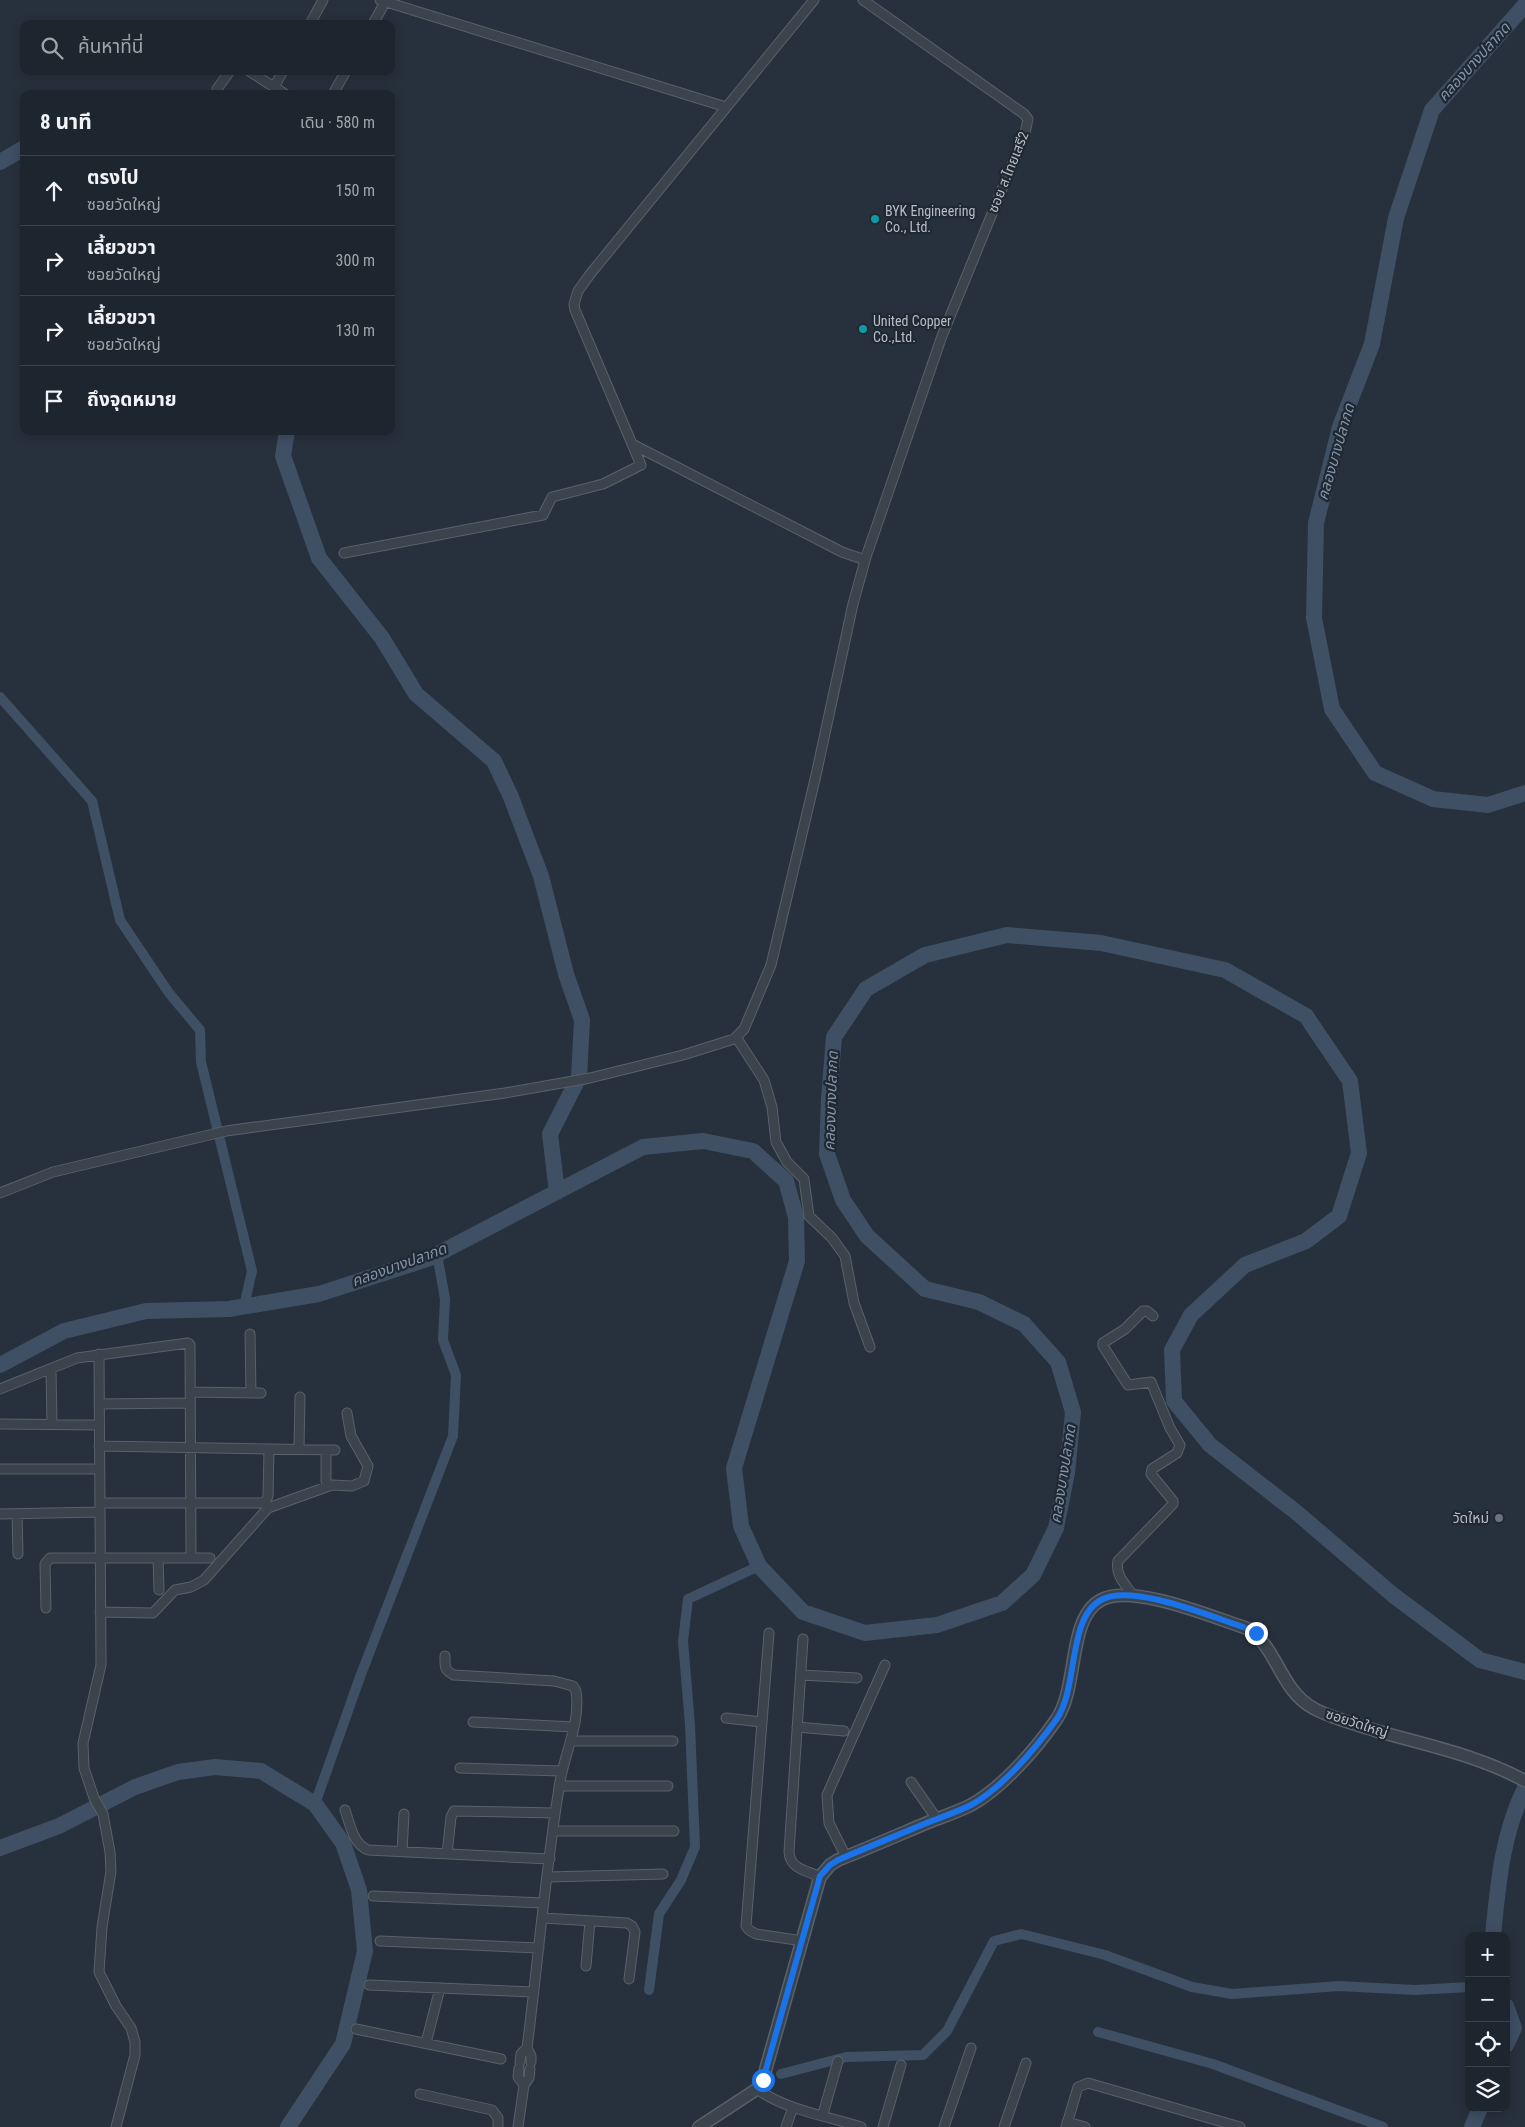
<!DOCTYPE html>
<html lang="th">
<head>
<meta charset="utf-8">
<style>
	body { margin:0; font-family:"Roboto Condensed","Noto Sans Thai",sans-serif; background:#2a313a; color:#f1f3f6 }
	.controls { position:absolute; right:15px; bottom:15px; display:grid; overflow:hidden; border-radius:10px; box-shadow:0 2px 12px #0003 }
	.controls button { width:45px; height:45px; display:grid; place-items:center; padding:0; border:0; border-bottom:1px solid #3b424a; background:#1d252e; color:#f1f3f6; font:25px sans-serif }
	.stop { position:absolute; width:15px; height:15px; margin:-11px; border:4px solid #1a73e8; border-radius:50%; background:#fff }
	.stop.end { background:#1a73e8; border-color:#fff; box-shadow:0 1px 5px #0008 }
	.list { margin:0; padding:0; list-style:none }
	h2 { display:flex; justify-content:space-between; align-items:center; height:65px; margin:0; padding:0 20px; font-size:21px }
	h2 small { font-size:16px; font-weight:400; color:#a0a5aa }
	.list li { display:grid; grid-template-columns:32px 1fr auto; gap:15px; align-items:center; box-sizing:border-box; height:70px; padding:0 20px; border-top:1px solid #3b424a }
	.list b { display:block; font-size:19px; white-space:nowrap }
	.list p { margin:0; font-size:16px; white-space:nowrap; color:#a0a5aa }
	.list em { font-size:16px; font-style:normal; color:#a0a5aa }
	.icon { flex:none; width:28px; height:28px; fill:none; stroke:currentColor; stroke-width:2; stroke-linecap:round; stroke-linejoin:round }
	.map { position:relative; flex:none; width:1525px; height:2127px; overflow:hidden }
	.search { position:absolute; background:#1d252e; box-shadow:0 2px 12px #0003; left:20px; top:20px; width:375px; height:55px; display:flex; align-items:center; gap:12px; box-sizing:border-box; padding:0 18px; border-radius:10px; color:#a0a5aa; font-size:19px }
	.panel { position:absolute; background:#1d252e; box-shadow:0 2px 12px #0003; left:20px; top:90px; width:375px; height:345px; border-radius:10px }
	.map>svg:first-child { display:block }
	.lines { fill:none; stroke-linecap:round; stroke-linejoin:round }
	.canal { stroke:#3f4f64; stroke-width:10 }
	.river { stroke:#3f4f64; stroke-width:16 }
	.minor-casing { stroke:#59616b; stroke-width:11 }
	.tertiary-casing { stroke:#59616b; stroke-width:14 }
	.minor { stroke:#3b434d; stroke-width:9 }
	.tertiary { stroke:#3b434d; stroke-width:11 }
	.route { stroke:#1a73e8; stroke-width:6 }
	.culture-dot { fill:#0f9aa8; stroke:#202832; stroke-width:2 }
	.worship-dot { fill:#6b7280; stroke:#202832; stroke-width:2 }
	.labels { text-anchor:middle; dominant-baseline:central; stroke-width:4.5; stroke-linejoin:round; paint-order:stroke }
	.street-label { font-size:14px; fill:#b7bec8; stroke:#202832 }
	.poi-label { font-size:14px; fill:#b7bec8; stroke:#202832; text-anchor:start }
	.water-label { font-size:15px; font-style:italic; fill:#8295ac; stroke:#202832 }
</style>
</head>
<body>
<div class="map">
<svg width="1525" height="2127" viewBox="0 0 1525 2127">
	<rect width="100%" height="100%" fill="#27313d"/>
	<g class="lines">
		<path class="canal" d="M0 697 92 801 120 920 169 993 200 1030 201 1062 252 1271 244 1306
			M315 1804 360 1677 453 1436 456 1375 443 1340 445 1299 437 1254
			M649 1990 659 1914 681 1880 695 1847 690 1725 683 1641 688 1599 759 1566
			M1098 2032 1213 2064 1383 2127
			M781 2074 846 2057 923 2055 947 2031 994 1941 1021 1934 1105 1955 1192 1987 1232 1994 1339 1986 1415 1990 1469 1987"/>
		<path class="river" d="M1525 5 1432 110 1396 218 1372 344 1340 427 1316 523 1314 618 1332 709 1375 773 1433 799 1488 805 1525 793
			M0 162 24 148
			M287 431 283 456 319 558 382 638 416 694 494 761 511 797 541 876 566 974 582 1020 579 1077 550 1134 557 1192
			M0 1365 64 1331 146 1311 229 1309 319 1294 430 1258 643 1147 703 1141 753 1151 786 1181 796 1217 797 1261 734 1468 741 1526 759 1566 803 1612 865 1633 937 1625 1002 1603 1033 1575 1056 1528 1067 1473 1073 1412 1058 1362 1024 1324 979 1302 925 1289 867 1236 843 1200 827 1154 829 1098 834 1037 866 989 925 955 1007 935 1101 943 1225 970 1306 1016 1350 1081 1359 1153 1339 1216 1306 1241 1245 1265 1191 1315 1172 1350 1174 1401 1210 1445 1296 1512 1393 1595 1480 1660 1525 1672
			M0 1848 59 1826 135 1787 178 1772 215 1767 261 1771 315 1804 343 1843 359 1890 365 1951 343 2044 288 2127
			M1493 1936C1498 1885 1502 1834 1525 1788
			M1506 2006 1514 2028 1506 2045
			M1472 2127 1480 2108"/>
		<defs>
			<path id="minor" d="M380 0 726 107
				M310 24 323 0
				M373 24 385 2
				M249 71 285 94
				M274 87 283 71
				M217 89 230 71
				M333 94 346 71
				M632 444 842 552 862 559 866 557
				M344 553 543 515 552 497 603 484 641 465 575 310 574 304 578 291 591 273 814 0
				M736 1037 764 1080 772 1107 776 1142 787 1162 804 1179 809 1216 832 1238 845 1256 854 1303 870 1347
				M0 1193 53 1172 226 1131 505 1093 590 1078 683 1055 734 1039 744 1029 771 965 816 775 853 604 866 557 942 336 1025 133 1028 119 1024 114 863 0
				M250 1334 251 1393
				M99 1354 101 1665 83 1743 84 1768 94 1798 103 1814 110 1852 111 1871 102 1927 99 1972 116 2006 131 2028 135 2042V2055L116 2127
				M51 1369 52 1424
				M0 1389 77 1358 188 1343 190 1345 191 1558
				M190 1392 261 1393
				M99 1404 190 1403
				M0 1424 99 1425
				M99 1446 335 1450
				M299 1448 300 1397
				M0 1469H99
				M326 1481V1450
				M100 1503H261L266 1501 268 1496 269 1449
				M0 1514 100 1512
				M17 1514 18 1554
				M158 1558 159 1590
				M1132 1594C1125 1584 1115 1575 1118 1561L1173 1504V1501L1151 1474 1152 1469 1177 1453 1180 1445 1170 1428 1151 1382 1128 1385 1103 1346V1343L1125 1329 1143 1311H1147L1153 1316
				M46 1608 45 1564 50 1558H210
				M100 1612 153 1613 175 1590 191 1587 204 1580 268 1508 332 1485 352 1486 364 1481 368 1466 351 1436 347 1413
				M769 1633 746 1926 749 1930 756 1934 803 1941
				M803 1639 789 1852C790 1869 806 1870 820 1877
				M445 1656C445 1667 444 1670 454 1675L554 1681 573 1686 576 1691C581 1725 563 1755 559 1788 545 1874 538 1962 527 2048L531 2056V2062
				M801 1675 857 1678
				M726 1718 762 1722
				M473 1722 574 1727
				M797 1727 844 1731
				M572 1741H673
				M460 1768 562 1771
				M911 1782 937 1819
				M559 1786H668
				M345 1810C350 1824 353 1844 368 1850L550 1859
				M553 1831H674
				M402 1852 404 1814
				M447 1854 451 1817 454 1811 555 1813
				M846 1857 829 1823 827 1795 885 1665
				M548 1877 663 1874
				M373 1896 544 1903
				M543 1918 627 1923 632 1926 635 1932 629 1979
				M380 1941 539 1948
				M586 1966 590 1921
				M369 1985 534 1992
				M356 2029 501 2059
				M426 2043 440 1988
				M520 2062 521 2054 527 2048
				M519 2068 518 2077 524 2085
				M757 2089C783 2109 830 2117 861 2127
				M420 2094 492 2110 498 2118V2127
				M823 2114 838 2061
				M1067 2122 1085 2127
				M518 2127 524 2085 529 2078 530 2069
				M786 2127 793 2107
				M883 2127 901 2065
				M944 2127 971 2048
				M1004 2127 1026 2063
				M1066 2127 1078 2087 1088 2083 1240 2127"/>
			<path id="tertiary" d="M699 2127 757 2089 763 2079 820 1877 830 1865 838 1860C868 1848 898 1835 929 1822 942 1817 957 1812 971 1805 1002 1788 1036 1749 1056 1720 1079 1688 1067 1618 1101 1600 1132 1583 1212 1617 1246 1628 1277 1645 1279 1689 1313 1708 1333 1719 1356 1724 1377 1731 1426 1745 1480 1756 1525 1781"/>
		</defs>
		<use href="#minor" class="minor-casing"/>
		<use href="#tertiary" class="tertiary-casing"/>
		<use href="#minor" class="minor"/>
		<use href="#tertiary" class="tertiary"/>
	</g>
	<g class="lines">
		<path class="route" d="M763 2080 820 1876 830 1865 838 1860C868 1847 898 1835 929 1822 942 1817 957 1812 971 1805 1002 1788 1035 1749 1056 1720 1079 1688 1067 1618 1101 1600 1132 1583 1212 1617 1246 1628L1256 1633"/>
	</g>
	<g class="culture-dot">
		<circle cx="875" cy="219" r="5"/>
		<circle cx="863" cy="329" r="5"/>
	</g>
	<circle class="worship-dot" cx="1499" cy="1518" r="5"/>
	<g class="labels">
		<g class="street-label">
			<text transform="translate(1008 172) rotate(-68)">ซอย ส.ไทยเสรี2</text>
			<text transform="translate(1357 1723) rotate(18)">ซอยวัดใหญ่</text>
		</g>
		<g class="poi-label">
			<text x="885" y="211">BYK Engineering<tspan x="885" dy="16">Co., Ltd.</tspan></text>
			<text x="873" y="321">United Copper<tspan x="873" dy="16">Co.,Ltd.</tspan></text>
			<text x="1489" y="1518" text-anchor="end">วัดใหม่</text>
		</g>
		<g class="water-label">
			<text transform="translate(1474 62) rotate(-48)">คลองบางปลากด</text>
			<text transform="translate(1336 452) rotate(-74)">คลองบางปลากด</text>
			<text transform="translate(831 1101) rotate(-88)">คลองบางปลากด</text>
			<text transform="translate(399 1265) rotate(-20)">คลองบางปลากด</text>
			<text transform="translate(1063 1474) rotate(-81)">คลองบางปลากด</text>
		</g>
	</g>
</svg>
<div class="controls">
<button>+</button>
<button>−</button>
<button><svg class="icon" aria-label="locate" viewBox="0 0 24 24"><circle cx="12" cy="12" r="6"/><path d="M12 2v4M12 18v4M2 12h4M18 12h4"/></svg></button>
<button><svg class="icon" aria-label="layers" viewBox="0 0 24 24"><path d="M12 4l9 5-9 5-9-5zM3 14l9 5 9-5"/></svg></button>
</div>
<div class="stop" style="left:763px;top:2080px"></div>
<div class="stop end" style="left:1256px;top:1633px"></div>
<div class="search"><svg class="icon" aria-label="search" viewBox="0 0 24 24"><circle cx="10" cy="10" r="6"/><path d="M15 15l6 6"/></svg>ค้นหาที่นี่</div>
<section class="panel">
<h2>8 นาที<small>เดิน · 580 m</small></h2>
<ul class="list">
<li><svg class="icon" aria-label="ahead" viewBox="0 0 24 24"><path d="M12 20V5M6 11l6-6 6 6"/></svg><div><b>ตรงไป</b><p>ซอยวัดใหญ่</p></div><em>150 m</em></li>
<li><svg class="icon" aria-label="right" viewBox="0 0 24 24"><path d="M7 20v-9h11M14 6l5 5-5 5"/></svg><div><b>เลี้ยวขวา</b><p>ซอยวัดใหญ่</p></div><em>300 m</em></li>
<li><svg class="icon" aria-label="right" viewBox="0 0 24 24"><path d="M7 20v-9h11M14 6l5 5-5 5"/></svg><div><b>เลี้ยวขวา</b><p>ซอยวัดใหญ่</p></div><em>130 m</em></li>
<li><svg class="icon" aria-label="arrive" viewBox="0 0 24 24"><path d="M6 21V4h12l-3 4 3 4H6"/></svg><div><b>ถึงจุดหมาย</b></div></li>
</ul>
</section>
</div>
</body>
</html>
